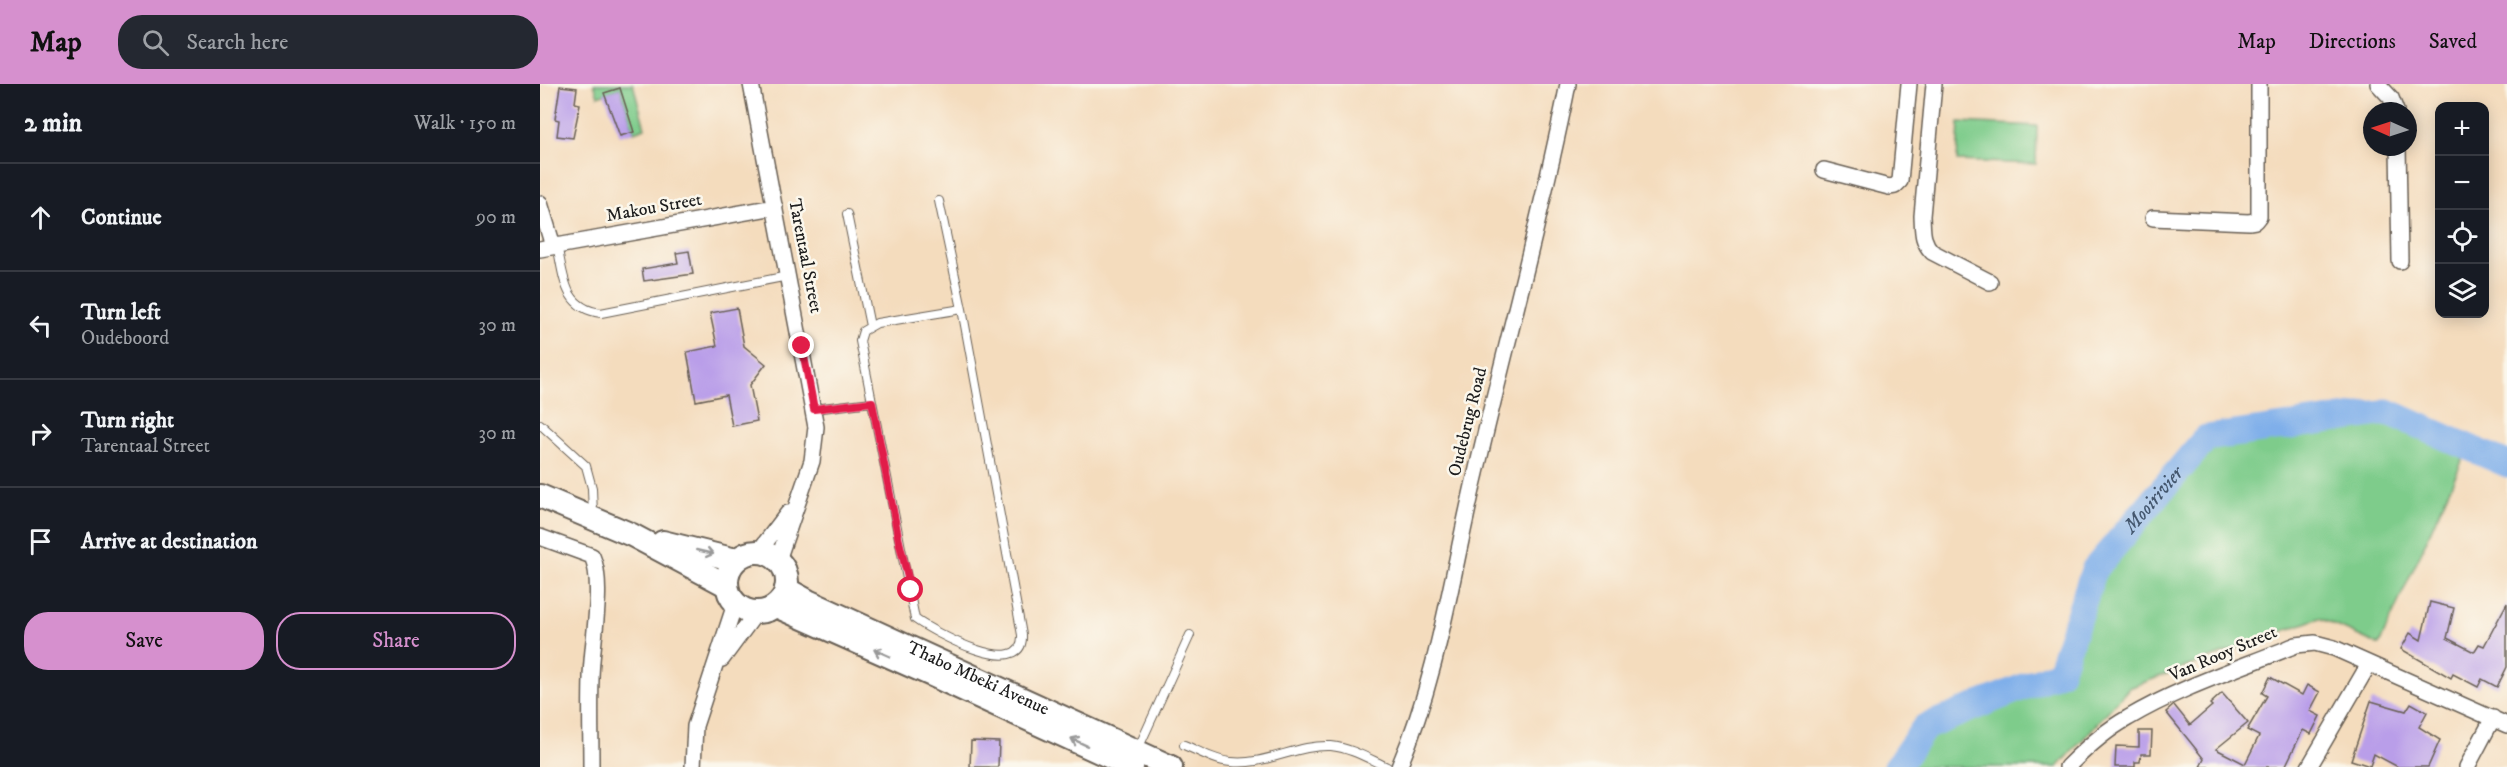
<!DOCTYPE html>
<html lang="en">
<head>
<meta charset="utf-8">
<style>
	body { margin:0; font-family:"IM FELL DW Pica",serif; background:#242831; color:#f1f3f6 }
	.controls { position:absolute; right:18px; top:18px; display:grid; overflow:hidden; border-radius:12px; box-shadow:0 3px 15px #0003 }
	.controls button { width:54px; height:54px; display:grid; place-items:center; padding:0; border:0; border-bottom:2px solid #363941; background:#171b24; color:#f1f3f6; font:30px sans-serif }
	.compass { position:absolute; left:1823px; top:18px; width:54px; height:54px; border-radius:50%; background:#171b24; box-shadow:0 3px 15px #0003; rotate:273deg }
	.stop { position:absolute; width:18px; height:18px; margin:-14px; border:4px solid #e11d48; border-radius:50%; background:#fff }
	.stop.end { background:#e11d48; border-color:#fff; box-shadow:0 2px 6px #0008 }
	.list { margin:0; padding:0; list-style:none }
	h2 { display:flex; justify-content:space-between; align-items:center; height:78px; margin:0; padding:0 24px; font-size:26px }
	h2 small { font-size:20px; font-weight:400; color:#9ea1a6 }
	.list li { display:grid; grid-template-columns:39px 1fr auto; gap:18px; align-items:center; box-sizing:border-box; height:108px; padding:0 24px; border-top:2px solid #363941 }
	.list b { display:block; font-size:22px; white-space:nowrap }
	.list p { margin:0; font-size:20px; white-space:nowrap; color:#9ea1a6 }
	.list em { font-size:20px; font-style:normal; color:#9ea1a6 }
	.actions { display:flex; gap:12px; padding:18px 24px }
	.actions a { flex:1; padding:14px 0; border:2px solid #d690ce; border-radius:24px; text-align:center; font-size:21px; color:#d690ce }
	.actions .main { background:#d690ce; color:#111 }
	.icon { flex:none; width:33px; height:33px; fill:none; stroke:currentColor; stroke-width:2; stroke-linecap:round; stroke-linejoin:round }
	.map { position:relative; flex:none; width:1967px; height:683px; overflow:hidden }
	header { display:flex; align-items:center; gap:36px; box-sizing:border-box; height:84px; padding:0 30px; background:#d690ce; color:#111 }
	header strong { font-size:28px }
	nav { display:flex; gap:33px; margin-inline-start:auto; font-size:21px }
	.search { width:420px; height:54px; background:#242831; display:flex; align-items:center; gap:15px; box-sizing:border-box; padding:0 21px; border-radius:24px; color:#9ea1a6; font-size:22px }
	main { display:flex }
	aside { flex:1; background:#171b24 }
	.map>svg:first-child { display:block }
	.green { fill:#7ecc8b; stroke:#4d7454; stroke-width:1.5 }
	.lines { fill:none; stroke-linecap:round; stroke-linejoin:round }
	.river { stroke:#7fafea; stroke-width:27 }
	.building { fill:#b99ee9 }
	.lane-casing { stroke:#685f54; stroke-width:10 }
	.street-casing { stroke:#685f54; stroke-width:18 }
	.secondary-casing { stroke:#685f54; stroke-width:26 }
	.lane { stroke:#fff; stroke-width:8 }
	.street { stroke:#fff; stroke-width:15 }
	.secondary { stroke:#fff; stroke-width:22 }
	.oneway { stroke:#999 }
	.route { stroke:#e11d48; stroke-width:8 }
	.labels { text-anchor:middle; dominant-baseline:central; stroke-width:5; stroke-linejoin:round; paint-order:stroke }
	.street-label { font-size:18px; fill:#1c1c1c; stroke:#fbf7ec }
	.water-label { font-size:20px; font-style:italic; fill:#44576e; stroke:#fbf7ec }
</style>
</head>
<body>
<header>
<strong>Map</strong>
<div class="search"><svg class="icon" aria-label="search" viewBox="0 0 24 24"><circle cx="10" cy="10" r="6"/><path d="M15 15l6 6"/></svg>Search here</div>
<nav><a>Map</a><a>Directions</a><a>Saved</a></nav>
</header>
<main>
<aside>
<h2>2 min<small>Walk · 150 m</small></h2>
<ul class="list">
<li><svg class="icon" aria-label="ahead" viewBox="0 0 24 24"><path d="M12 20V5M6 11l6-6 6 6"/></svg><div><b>Continue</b></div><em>90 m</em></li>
<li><svg class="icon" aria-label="left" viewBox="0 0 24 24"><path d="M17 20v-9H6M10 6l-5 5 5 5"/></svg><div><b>Turn left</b><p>Oudeboord</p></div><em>30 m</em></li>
<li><svg class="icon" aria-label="right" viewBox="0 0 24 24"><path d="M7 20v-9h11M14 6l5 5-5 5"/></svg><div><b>Turn right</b><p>Tarentaal Street</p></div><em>30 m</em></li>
<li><svg class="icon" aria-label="arrive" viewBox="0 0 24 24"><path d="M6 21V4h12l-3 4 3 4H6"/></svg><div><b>Arrive at destination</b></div></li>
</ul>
<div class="actions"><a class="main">Save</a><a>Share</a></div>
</aside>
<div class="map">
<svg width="1967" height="683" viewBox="0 0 1967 683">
	<rect width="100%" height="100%" fill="#fbf7ec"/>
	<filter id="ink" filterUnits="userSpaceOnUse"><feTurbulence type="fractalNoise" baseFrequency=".0167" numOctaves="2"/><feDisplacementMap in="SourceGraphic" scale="12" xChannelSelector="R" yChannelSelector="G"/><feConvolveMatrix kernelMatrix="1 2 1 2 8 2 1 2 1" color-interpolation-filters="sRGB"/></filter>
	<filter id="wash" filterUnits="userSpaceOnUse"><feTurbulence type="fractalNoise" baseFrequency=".008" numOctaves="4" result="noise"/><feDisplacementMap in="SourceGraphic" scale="24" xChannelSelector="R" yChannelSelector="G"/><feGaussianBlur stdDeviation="1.35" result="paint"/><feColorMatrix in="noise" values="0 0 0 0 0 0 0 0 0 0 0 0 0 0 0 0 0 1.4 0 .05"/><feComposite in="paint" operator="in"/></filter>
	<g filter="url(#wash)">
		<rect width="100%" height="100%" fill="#f4dcbd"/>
		<path class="green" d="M54 0H93L105 44 94 48 80 4 58 12Z
			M1419 38 1497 42 1496 80 1417 77Z
			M1848 328 1928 364 1839 561 1779 534 1589 604 1518 683H1357L1385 643 1520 588 1554 486 1666 354Z"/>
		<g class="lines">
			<path class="river" id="s1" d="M1357 683 1385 643 1520 588 1554 486 1666 354 1848 328 1967 380"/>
		</g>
		<g id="blocks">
			<path class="building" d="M20 2 37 4 35 19 40 20 33 54 17 52 19 36 15 35Z
				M80 4 94 48 80 52 64 9Z
				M149 167 153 190 104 197 102 185 138 179 136 169Z
				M197 224 204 262 226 280 210 301 217 337 192 342 186 311 156 317 147 268 177 262 170 229Z
				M1890 518 1914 524 1907 554 1934 568 1939 560 1944 562 1967 519V583L1957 603 1942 595 1938 603 1913 590 1911 594 1861 565 1870 549 1881 556Z
				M1730 593 1762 611 1767 601 1780 608 1770 627 1780 632 1771 650 1763 646 1745 683H1660L1664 675 1626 628 1634 621 1650 641 1672 622 1670 620 1682 609 1708 639 1676 665 1705 680 1719 652 1707 646 1727 612 1722 609Z
				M1831 617 1866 627 1871 619 1887 628 1879 643 1900 656 1888 683H1858L1834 670 1830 682 1811 676Z
				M1599 647H1612L1611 670H1601L1600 678H1595V683H1575L1576 662 1599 663Z
				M431 657 459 658 458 683H430Z"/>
		</g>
	</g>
	<g filter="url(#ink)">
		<use href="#blocks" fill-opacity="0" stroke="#685f54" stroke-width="1.5"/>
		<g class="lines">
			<defs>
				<path id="lane" d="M399 117 422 225 482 551C484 598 393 548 375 535L320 257 323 247 337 239 422 225
					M307 130 330 242
					M17 161C24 192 23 224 61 229L248 192
					M274 325 332 318
					M0 340 46 382 52 404 53 431
					M644 661C659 667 675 677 691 678 725 682 757 660 791 662 811 664 829 675 847 683
					M598 665 650 551"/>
				<path id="street" d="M211 0 276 343 272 377 238 476
					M1394 0 1382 132C1383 146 1381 156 1392 168L1450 198
					M1838 0 1851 14 1856 27
					M1858 63 1860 177
					M1284 86 1349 103 1355 102 1360 97 1369 0
					M0 119 13 162
					M1613 134 1709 138 1715 137 1719 132V0
					M0 165 235 123
					M0 453 52 472C65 500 51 562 51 595 50 625 51 654 51 683
					M219 467 248 429
					M182 575 216 529
					M153 683 155 642 195 520
					M859 683C899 589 912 488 936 389 966 259 1002 131 1028 0
					M1527 683C1545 665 1566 646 1588 634 1640 603 1700 584 1756 561L1775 559 1794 564 1967 641
					M1769 683 1829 580
					M1927 683 1953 634"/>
				<g id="secondary">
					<path d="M0 412 92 451 186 501"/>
					<path d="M123 458 196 476"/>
					<circle cx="217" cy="498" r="30"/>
					<path id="s2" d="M246 505 268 517 631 683"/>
					<path d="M236 522 394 592 592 683"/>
				</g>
			</defs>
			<use href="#lane" class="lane-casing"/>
			<use href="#street" class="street-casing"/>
			<use href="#secondary" class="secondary-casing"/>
			<use href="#lane" class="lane"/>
			<use href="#street" class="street"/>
			<use href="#secondary" class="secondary"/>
		</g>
		<defs><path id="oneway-shaft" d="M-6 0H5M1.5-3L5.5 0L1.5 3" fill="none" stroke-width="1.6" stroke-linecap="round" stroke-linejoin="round" transform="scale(1.5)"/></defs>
		<g class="oneway">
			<use href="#oneway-shaft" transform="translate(165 468) rotate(13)"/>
			<use href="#oneway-shaft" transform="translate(342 569) rotate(-156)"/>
			<use href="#oneway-shaft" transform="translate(539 658) rotate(-155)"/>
		</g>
	</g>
	<g class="lines" filter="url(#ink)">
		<path class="route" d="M262 262 274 325 332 318 359 457 371 506"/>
	</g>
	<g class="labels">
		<g class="street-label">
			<text transform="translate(114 124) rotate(-10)">Makou Street</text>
			<text transform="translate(265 172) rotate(79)">Tarentaal Street</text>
			<text transform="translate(928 338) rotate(-76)">Oudebrug Road</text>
			<text transform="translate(1683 570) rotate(-23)">Van Rooy Street</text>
			<text stroke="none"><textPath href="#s2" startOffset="212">Thabo Mbeki Avenue</textPath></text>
		</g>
		<g class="water-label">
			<text stroke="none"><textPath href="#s1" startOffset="394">Mooirivier</textPath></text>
		</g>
	</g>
</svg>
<div class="controls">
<button>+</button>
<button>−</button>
<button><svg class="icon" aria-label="locate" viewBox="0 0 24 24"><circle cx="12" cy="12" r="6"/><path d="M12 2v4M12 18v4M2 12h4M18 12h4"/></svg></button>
<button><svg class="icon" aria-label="layers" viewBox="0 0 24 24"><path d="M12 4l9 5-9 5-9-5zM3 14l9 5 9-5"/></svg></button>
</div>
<svg class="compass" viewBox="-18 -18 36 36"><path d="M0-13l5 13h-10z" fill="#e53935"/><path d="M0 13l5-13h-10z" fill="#9ea1a6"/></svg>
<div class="stop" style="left:371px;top:506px"></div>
<div class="stop end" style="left:262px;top:262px"></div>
</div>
</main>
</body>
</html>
